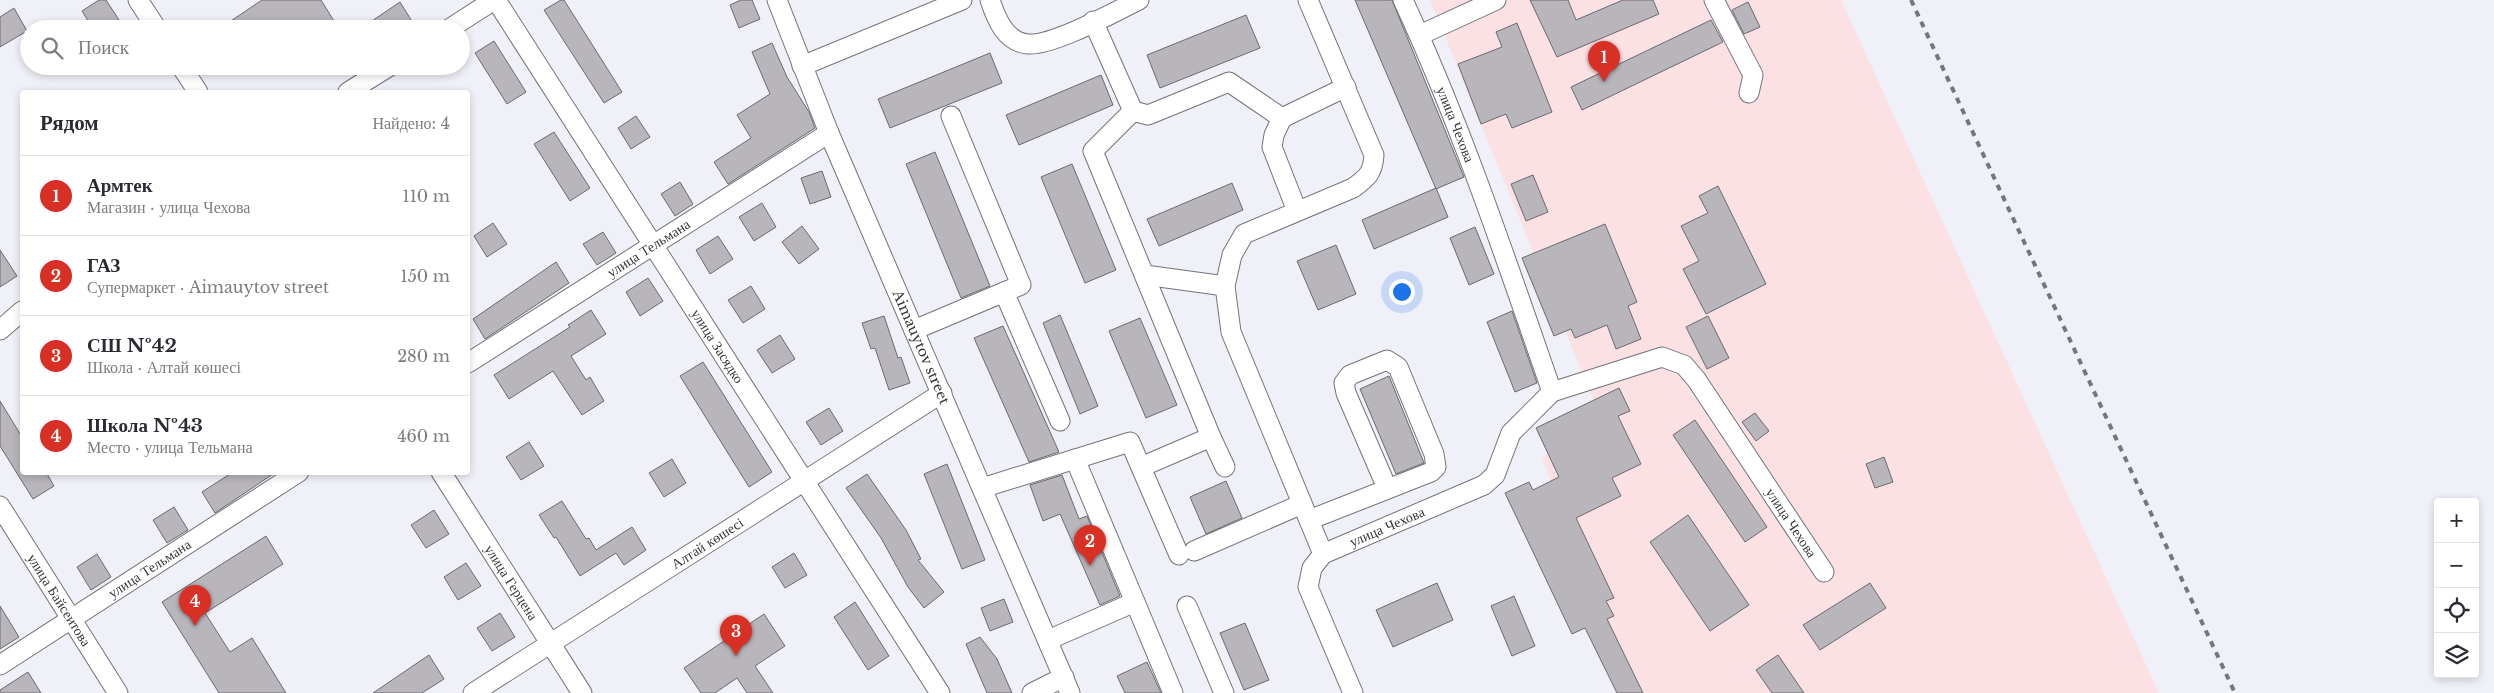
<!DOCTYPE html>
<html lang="ru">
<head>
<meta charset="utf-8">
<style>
	body { margin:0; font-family:"Libre Baskerville",serif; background:#f7f7f7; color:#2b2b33 }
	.controls { position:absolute; right:15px; bottom:15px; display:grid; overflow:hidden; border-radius:5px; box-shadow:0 2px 8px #0003 }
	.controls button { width:45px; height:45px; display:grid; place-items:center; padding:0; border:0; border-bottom:1px solid #e1e1e2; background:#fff; color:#2b2b33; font:25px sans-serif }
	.you { position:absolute; left:1401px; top:291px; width:18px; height:18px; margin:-12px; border:4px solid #fff; border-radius:50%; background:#1a73e8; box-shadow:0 0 0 8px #1a73e833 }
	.badge { display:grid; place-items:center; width:32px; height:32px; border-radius:50%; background:#d93025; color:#fff; font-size:16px; font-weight:700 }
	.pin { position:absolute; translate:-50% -41px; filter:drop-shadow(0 1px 2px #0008) }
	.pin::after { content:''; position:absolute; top:26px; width:18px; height:15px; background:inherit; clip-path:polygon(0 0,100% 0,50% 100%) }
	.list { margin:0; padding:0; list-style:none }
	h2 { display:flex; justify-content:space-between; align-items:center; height:65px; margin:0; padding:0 20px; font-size:21px }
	h2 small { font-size:16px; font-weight:400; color:#7c7c81 }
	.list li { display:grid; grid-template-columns:32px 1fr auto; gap:15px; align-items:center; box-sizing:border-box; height:80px; padding:0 20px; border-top:1px solid #e1e1e2 }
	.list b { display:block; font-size:19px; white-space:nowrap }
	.list p { margin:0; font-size:16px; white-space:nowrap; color:#7c7c81 }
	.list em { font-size:16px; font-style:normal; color:#7c7c81 }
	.icon { flex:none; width:28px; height:28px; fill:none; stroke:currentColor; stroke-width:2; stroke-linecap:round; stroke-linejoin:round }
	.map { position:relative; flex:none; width:2494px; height:693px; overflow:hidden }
	.search { position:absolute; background:#fff; box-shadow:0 2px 8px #0003; left:20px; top:20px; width:450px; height:55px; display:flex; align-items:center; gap:12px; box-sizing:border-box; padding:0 18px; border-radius:28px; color:#7c7c81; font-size:19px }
	.panel { position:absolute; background:#fff; box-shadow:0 2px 8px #0003; left:20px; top:90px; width:450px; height:385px; border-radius:5px }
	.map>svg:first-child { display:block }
	.industrial { fill:#fbe0e4 }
	.building { fill:#b8b5bb; stroke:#6c696f }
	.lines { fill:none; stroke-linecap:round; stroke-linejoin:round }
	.minor-casing { stroke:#727378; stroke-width:21 }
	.minor { stroke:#fff; stroke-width:19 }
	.rail { stroke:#757679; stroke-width:4; stroke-dasharray:6 6; stroke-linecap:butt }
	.labels { text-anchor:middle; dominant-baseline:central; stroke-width:5; stroke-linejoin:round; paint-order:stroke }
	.street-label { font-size:14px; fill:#343537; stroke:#fff }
</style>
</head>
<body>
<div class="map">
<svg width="2494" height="693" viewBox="0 0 2494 693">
	<rect width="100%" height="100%" fill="#f0f1f8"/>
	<path class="industrial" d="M1430 0H1841L2159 693H1634L1542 458 1602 421Z"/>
	<path class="building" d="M99 0H106L125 29H93L82 11Z
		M262 0H321L339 29H282L276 20 262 29H219Z
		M561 0H564L622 92 604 103 544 10Z
		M741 0H752L760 19 739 28 730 5Z
		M1355 0H1392L1464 177 1436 189Z
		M1530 0H1568L1576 20 1623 0H1653L1659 14 1557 57Z
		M400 2 413 23 404 29H360Z
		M1748 2 1760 27 1744 34 1732 10Z
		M14 8 27 31 0 47V17Z
		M1246 15 1260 48 1160 88 1147 55Z
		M1711 20 1723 42 1582 110 1571 87Z
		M1517 23 1552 112 1512 128 1506 114 1481 124 1458 64 1502 47 1496 32Z
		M494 41 526 92 507 104 475 53Z
		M772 43 787 77 809 112 815 128 728 184 714 162 751 138 737 115 770 94 752 52Z
		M990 53 1002 83 890 128 878 99Z
		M1101 75 1113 105 1019 145 1006 115Z
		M636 116 650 137 631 149 618 128Z
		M554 132 590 188 570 201 534 144Z
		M935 152 990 286 961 298 906 164Z
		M1072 164 1116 270 1085 283 1041 177Z
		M822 171 831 197 810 204 801 178Z
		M1533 175 1548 212 1526 221 1511 184Z
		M680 182 693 204 675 216 661 194Z
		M1232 183 1243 210 1159 246 1147 219Z
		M1718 186 1766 284 1706 314 1683 269 1699 261 1681 226 1708 213 1699 196Z
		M1436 188 1448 217 1374 249 1362 220Z
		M762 203 776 227 754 241 739 217Z
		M493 223 507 244 487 257 474 236Z
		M1605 224 1637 302 1628 306 1641 339 1616 349 1607 325 1575 338 1571 329 1554 336 1522 258Z
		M802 226 819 249 799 264 782 242Z
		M1475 227 1494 274 1469 285 1450 238Z
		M603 232 616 253 597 265 583 244Z
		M718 236 733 259 710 274 696 250Z
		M1336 245 1356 294 1318 310 1297 261Z
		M0 250 17 276 0 287Z
		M556 262 569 283 485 339 473 319Z
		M648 278 663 301 640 316 626 292Z
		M751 286 765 309 743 323 728 300Z
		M591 310 606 334 571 356 586 380 590 377 604 401 582 415 553 371 509 399 494 375 570 327 568 325Z
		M1512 311 1537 383 1515 392 1487 322Z
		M1060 315 1098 406 1080 414 1043 323Z
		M884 316 898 358 901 357 910 383 889 390 875 348 871 349 862 323Z
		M1708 316 1729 358 1707 369 1686 327Z
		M1140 318 1177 405 1146 418 1109 331Z
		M1003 326 1059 452 1029 462 974 338Z
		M780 335 795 359 772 373 757 350Z
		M703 362 772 472 749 487 680 376Z
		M1389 376 1424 463 1396 474 1360 389Z
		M1619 388 1630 411 1618 416 1641 464 1612 478 1621 496 1576 518 1614 598 1606 601 1614 616 1607 619 1643 693H1617L1585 628 1572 634 1505 493 1529 482 1533 490 1559 477 1536 428Z
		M0 401 22 437V472H46L54 486 33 499 0 446Z
		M829 408 843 431 821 445 806 422Z
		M1755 413 1769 431 1756 441 1742 422Z
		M1695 420 1767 527 1745 542 1673 435Z
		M529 442 544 466 521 480 506 457Z
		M1884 457 1893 482 1875 488 1866 464Z
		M672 459 686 483 664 497 649 473Z
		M947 464 985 560 962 569 924 474Z
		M233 472H276L215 513 202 492Z
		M867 474 906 530 921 559 918 560 944 592 924 608 908 587 881 538 846 488Z
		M1062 475 1079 519 1087 516 1120 596 1100 605 1060 514 1043 521 1030 485Z
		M1226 481 1242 518 1206 534 1190 497Z
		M562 501 586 539 589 538 596 550 632 527 646 550 624 565 616 553 580 576 556 537 554 538 539 515Z
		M174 507 188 530 167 543 153 520Z
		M434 510 449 534 426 548 411 525Z
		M1688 515 1749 605 1710 631 1650 542Z
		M266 536 283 564 205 613 230 652 252 638 286 693H219L162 602Z
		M794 553 807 575 785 588 772 567Z
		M97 554 111 577 91 590 77 567Z
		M466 563 481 586 458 600 444 577Z
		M1437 583 1453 620 1393 647 1376 610Z
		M1870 583 1886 608 1820 650 1803 625Z
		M1514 596 1535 646 1512 656 1491 606Z
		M1004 599 1013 622 990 631 981 608Z
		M855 602 889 656 868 670 834 617Z
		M0 606 19 637 0 649Z
		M500 613 515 637 492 651 477 628Z
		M764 614 785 646 755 666 773 693H747L737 678 715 693H701L684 668Z
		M1245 623 1269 680 1244 690 1220 633Z
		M980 637 997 659 1012 693H987L966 644Z
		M429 655 444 679 422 693H373Z
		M1778 655 1804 693H1772L1756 670Z
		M1147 662 1161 693H1125L1117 676Z
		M28 672 41 693H0V690Z"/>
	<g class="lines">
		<defs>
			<g id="minor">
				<path d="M138 0 157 29"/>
				<path id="s1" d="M496 0 940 693"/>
				<path id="s2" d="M777 0 829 133 1070 693"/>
				<path d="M990 0C996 18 1005 42 1028 44 1053 46 1114 12 1139 0"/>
				<path d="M1308 0 1374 155C1373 173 1367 178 1353 188L1244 234 1232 255 1225 286 1231 332 1323 554"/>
				<path id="s3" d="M1403 0C1462 127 1506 260 1552 392"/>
				<path d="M1714 0 1753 75 1749 93"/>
				<path d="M1093 21 1133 111 1093 151 1211 437"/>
				<path d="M449 29 494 0"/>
				<path d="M1420 35 1496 0"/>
				<path d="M181 66 198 92"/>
				<path d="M802 66 962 0"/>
				<path d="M348 92 390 66"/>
				<path d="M1133 111 1148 115 1229 82 1282 118 1274 135 1272 147 1297 211"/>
				<path d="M1282 118 1346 87"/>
				<path d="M1145 275 1225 286"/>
				<path d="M1004 292 1060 421"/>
				<path d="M0 330 22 311"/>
				<path d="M914 330 1021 285 951 116"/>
				<path id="s4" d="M468 363 829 133"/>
				<path d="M1075 459 1135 602"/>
				<path d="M1141 467 1211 437 1225 467"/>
				<path id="s5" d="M441 472 582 693"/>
				<path d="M982 488 1130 442 1179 555"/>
				<path id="s6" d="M0 506 118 693"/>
				<path d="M1309 520 1431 472 1436 467 1434 454 1398 367 1387 360 1350 375 1344 383 1346 393 1387 488"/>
				<path d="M1194 551 1302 504"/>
				<path d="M1187 606 1224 693"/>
				<path d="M1048 640 1135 602 1173 693"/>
				<path id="s7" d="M0 665 299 472"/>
				<path id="s8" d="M473 693 942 393"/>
				<path d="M1032 693 1064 677"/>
				<path id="s9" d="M1353 693 1308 587 1312 568 1323 554 1484 485 1495 475 1511 433 1552 392 1662 357 1684 365 1696 379 1824 572"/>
			</g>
		</defs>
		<use href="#minor" class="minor-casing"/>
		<use href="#minor" class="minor"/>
		<path class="rail" d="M1911 0 2235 693"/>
	</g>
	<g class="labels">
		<g class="street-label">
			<text stroke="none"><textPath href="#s3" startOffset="135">улица Чехова</textPath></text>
			<text stroke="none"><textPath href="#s4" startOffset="214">улица Тельмана</textPath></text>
			<text stroke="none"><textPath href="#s1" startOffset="411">улица Засядко</textPath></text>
			<text stroke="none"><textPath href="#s2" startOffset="376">Aimauytov street</textPath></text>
			<text stroke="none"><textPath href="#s9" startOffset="775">улица Чехова</textPath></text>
			<text stroke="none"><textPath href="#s9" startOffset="222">улица Чехова</textPath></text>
			<text stroke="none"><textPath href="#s8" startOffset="278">Алтай көшесі</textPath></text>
			<text stroke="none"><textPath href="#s7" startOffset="178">улица Тельмана</textPath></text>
			<text stroke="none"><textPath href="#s5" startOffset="131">улица Герцена</textPath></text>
			<text stroke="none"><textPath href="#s6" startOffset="111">улица Байсеитова</textPath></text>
		</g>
	</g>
</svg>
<div class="controls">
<button>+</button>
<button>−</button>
<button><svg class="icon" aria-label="locate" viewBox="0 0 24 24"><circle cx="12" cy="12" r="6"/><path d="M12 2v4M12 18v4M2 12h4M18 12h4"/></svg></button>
<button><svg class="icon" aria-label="layers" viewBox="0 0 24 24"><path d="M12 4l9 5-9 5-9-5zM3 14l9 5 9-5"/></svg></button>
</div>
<div class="you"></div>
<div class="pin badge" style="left:1604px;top:82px">1</div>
<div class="pin badge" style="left:1090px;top:566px">2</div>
<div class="pin badge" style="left:736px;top:656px">3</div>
<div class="pin badge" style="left:195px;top:626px">4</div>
<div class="search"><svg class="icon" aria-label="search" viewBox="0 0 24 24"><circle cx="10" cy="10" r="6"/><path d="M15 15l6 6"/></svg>Поиск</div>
<section class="panel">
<h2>Рядом<small>Найдено: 4</small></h2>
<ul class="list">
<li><span class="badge">1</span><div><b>Армтек</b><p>Магазин · улица Чехова</p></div><em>110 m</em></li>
<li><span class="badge">2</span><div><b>ГАЗ</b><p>Супермаркет · Aimauytov street</p></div><em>150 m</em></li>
<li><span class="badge">3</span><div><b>СШ №42</b><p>Школа · Алтай көшесі</p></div><em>280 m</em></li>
<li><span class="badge">4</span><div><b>Школа №43</b><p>Место · улица Тельмана</p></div><em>460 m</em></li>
</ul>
</section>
</div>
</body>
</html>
